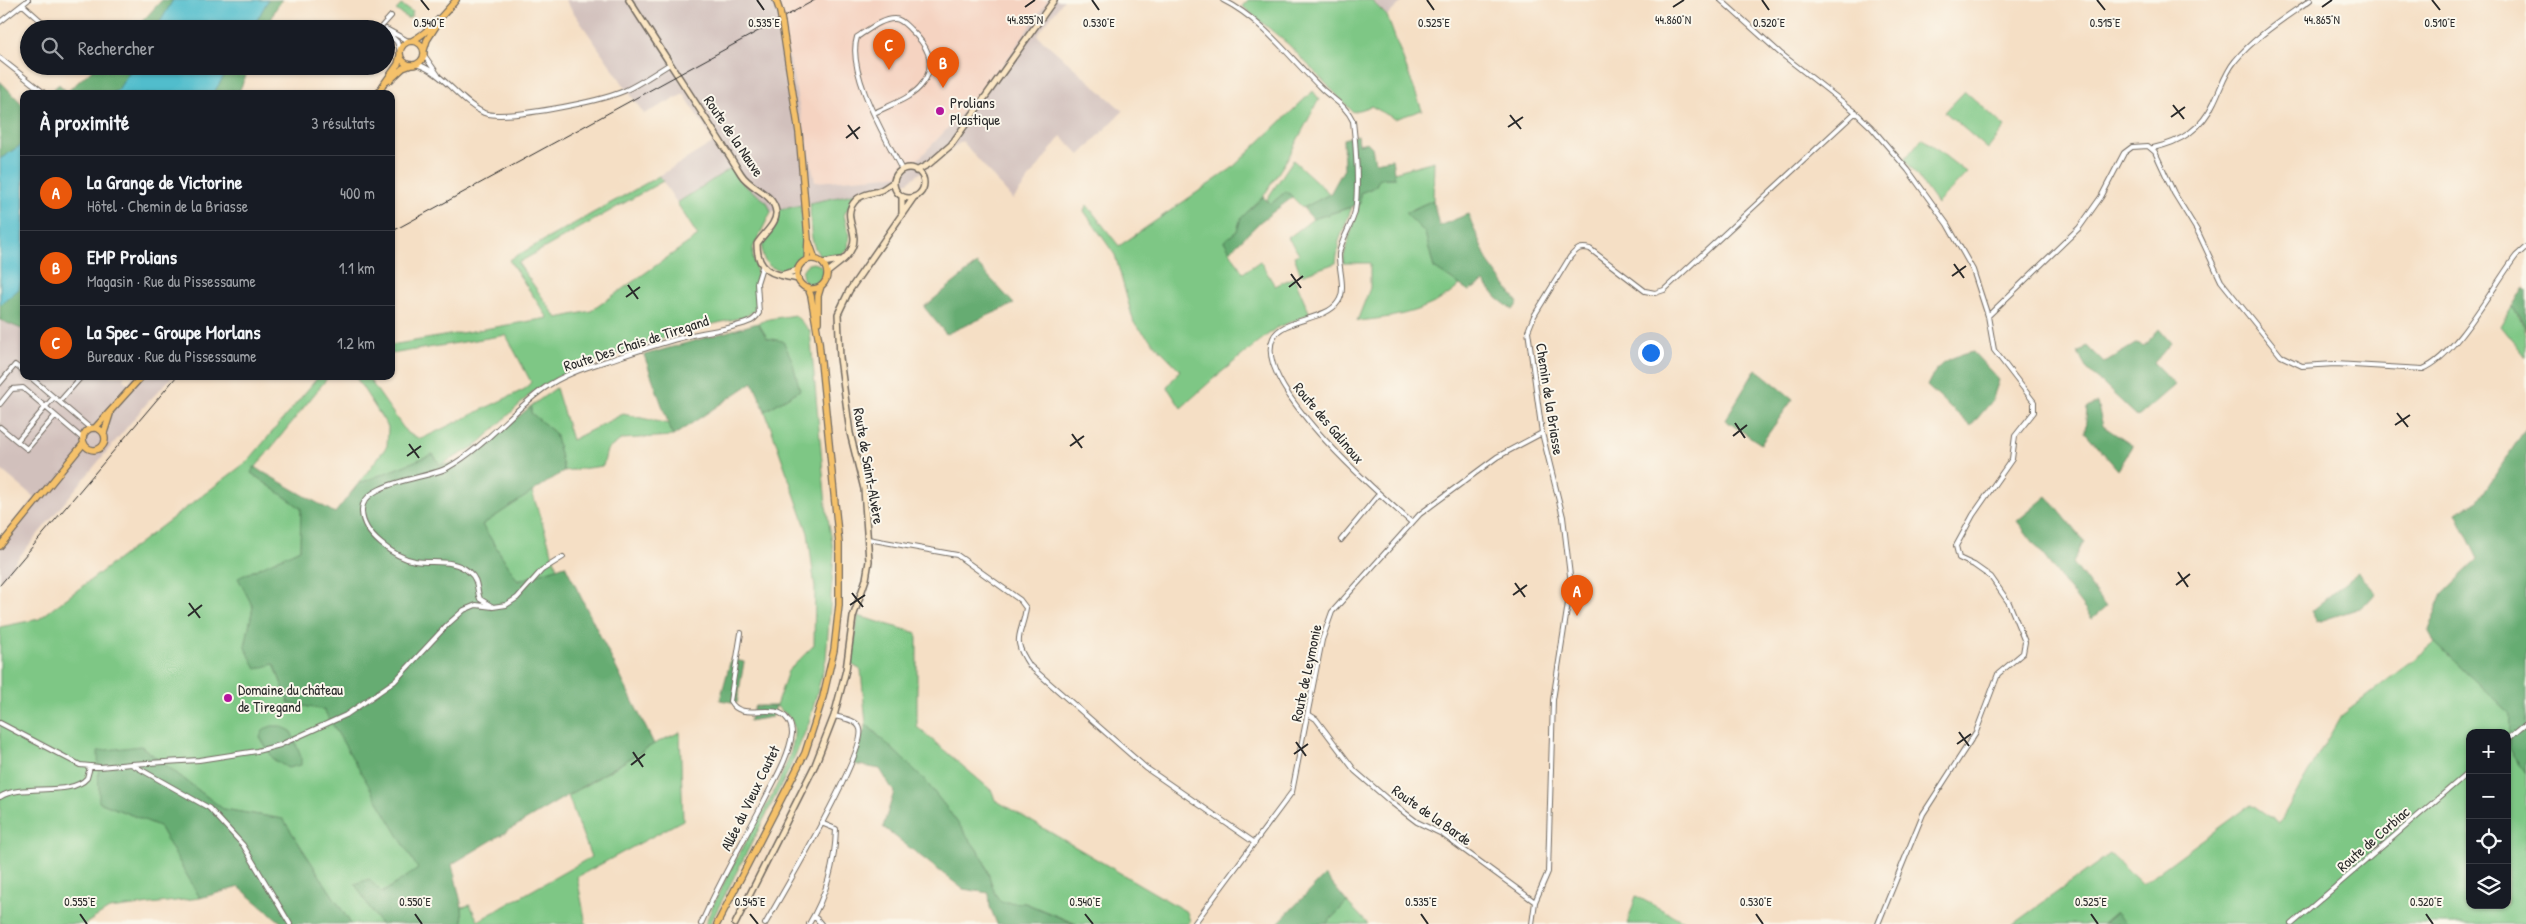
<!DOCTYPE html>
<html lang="fr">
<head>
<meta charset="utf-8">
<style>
	body { margin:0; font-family:"Patrick Hand",sans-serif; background:#242831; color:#f1f3f6 }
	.controls { position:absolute; right:15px; bottom:15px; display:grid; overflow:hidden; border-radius:10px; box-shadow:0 1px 4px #0004 }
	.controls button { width:45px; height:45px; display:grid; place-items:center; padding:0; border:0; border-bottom:1px solid #363941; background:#171b24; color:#f1f3f6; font:25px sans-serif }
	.you { position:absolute; left:1650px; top:352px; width:18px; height:18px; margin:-12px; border:4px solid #fff; border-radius:50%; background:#1a73e8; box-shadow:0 0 0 8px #1a73e833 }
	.badge { display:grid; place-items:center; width:32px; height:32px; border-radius:50%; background:#ea580c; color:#fff; font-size:16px; font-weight:700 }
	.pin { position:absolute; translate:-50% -41px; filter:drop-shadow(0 1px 2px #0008) }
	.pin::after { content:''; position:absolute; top:26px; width:18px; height:15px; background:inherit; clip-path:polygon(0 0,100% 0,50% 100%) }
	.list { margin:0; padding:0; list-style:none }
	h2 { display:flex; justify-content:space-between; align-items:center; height:65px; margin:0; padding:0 20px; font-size:21px }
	h2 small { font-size:16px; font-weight:400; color:#9ea1a6 }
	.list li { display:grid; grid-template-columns:32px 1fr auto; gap:15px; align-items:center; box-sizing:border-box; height:75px; padding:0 20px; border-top:1px solid #363941 }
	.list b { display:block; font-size:19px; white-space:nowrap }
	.list p { margin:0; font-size:16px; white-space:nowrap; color:#9ea1a6 }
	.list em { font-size:16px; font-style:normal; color:#9ea1a6 }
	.icon { flex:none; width:28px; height:28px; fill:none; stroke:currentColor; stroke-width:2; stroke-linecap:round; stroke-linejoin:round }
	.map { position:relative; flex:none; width:2526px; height:924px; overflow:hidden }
	.search { position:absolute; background:#171b24; box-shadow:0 1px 4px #0004; left:20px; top:20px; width:375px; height:55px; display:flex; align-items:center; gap:12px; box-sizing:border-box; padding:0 18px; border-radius:28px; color:#9ea1a6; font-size:19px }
	.panel { position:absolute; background:#171b24; box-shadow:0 1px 4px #0004; left:20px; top:90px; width:375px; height:290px; border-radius:10px }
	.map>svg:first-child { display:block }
	.built { fill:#f5d3c1 }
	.industrial { fill:#d1c0bc }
	.green { fill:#7ec785; stroke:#547958; fill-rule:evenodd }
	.forest { fill:#66ac72; stroke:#486c4e }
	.water { fill:#51bdcc; stroke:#3e747c }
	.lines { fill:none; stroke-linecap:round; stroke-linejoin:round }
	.street-casing { stroke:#726a61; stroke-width:6 }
	.secondary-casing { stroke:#726a61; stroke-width:8 }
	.primary-casing { stroke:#726a61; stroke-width:8 }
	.street { stroke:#fff; stroke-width:4 }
	.secondary { stroke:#fbe6c4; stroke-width:5 }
	.primary { stroke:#f5c16b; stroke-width:5.5 }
	.rail { stroke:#2b2b2b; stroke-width:1 }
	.primary-bridge-casing { stroke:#726a61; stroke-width:8; stroke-linecap:butt }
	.primary-bridge { stroke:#f5c16b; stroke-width:5.5 }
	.ticks { fill:none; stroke:#2b2b2b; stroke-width:2 }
	.poi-dot { fill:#b5179e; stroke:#fbf7ec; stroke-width:2 }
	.labels { text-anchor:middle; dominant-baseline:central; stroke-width:4; stroke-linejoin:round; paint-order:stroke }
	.poi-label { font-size:15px; fill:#2b2b2b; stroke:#fbf7ec; text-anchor:start }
	.street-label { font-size:15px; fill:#2b2b2b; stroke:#fbf7ec }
	.ticks-label { font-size:12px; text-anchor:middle; fill:#2b2b2b; stroke:#fbf7ec; stroke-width:4; stroke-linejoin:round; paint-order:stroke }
</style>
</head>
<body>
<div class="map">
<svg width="2526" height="924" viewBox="0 0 2526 924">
	<rect width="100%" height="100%" fill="#fbf7ec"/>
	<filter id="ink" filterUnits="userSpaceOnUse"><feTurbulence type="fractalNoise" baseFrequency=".02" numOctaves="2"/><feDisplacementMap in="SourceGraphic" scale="10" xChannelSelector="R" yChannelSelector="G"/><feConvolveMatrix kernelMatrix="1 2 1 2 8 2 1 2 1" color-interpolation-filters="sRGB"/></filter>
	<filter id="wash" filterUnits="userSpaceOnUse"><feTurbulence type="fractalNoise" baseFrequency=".0096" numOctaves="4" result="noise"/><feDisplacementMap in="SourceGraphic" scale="20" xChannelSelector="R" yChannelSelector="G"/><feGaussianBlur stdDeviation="1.12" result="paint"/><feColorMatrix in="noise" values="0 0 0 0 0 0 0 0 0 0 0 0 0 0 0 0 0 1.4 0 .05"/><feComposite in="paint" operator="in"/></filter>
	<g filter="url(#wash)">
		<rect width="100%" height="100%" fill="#f5dfc5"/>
		<path class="built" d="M775 0H1048L990 84 903 175 815 182 780 14Z"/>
		<path class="industrial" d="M565 0H775L780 14 815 182 903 175 990 84 1048 0H1064L1037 35 1123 111 1080 155 1061 136 1013 200 962 141 908 182 779 210 766 213 731 168 677 203 659 176 714 142 684 94 644 114Z
			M1371 0H1404L1387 16Z
			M0 320 24 330V376H125L123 380 128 383 134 376H173L147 403 0 580V540L35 498 0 469Z"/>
		<path class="green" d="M1248 0H1371L1387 16 1422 110 1395 119 1371 106 1353 112 1288 44 1242 6Z
			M401 5 413 12 410 18H407L396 10Z
			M1313 91 1319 99 1289 156 1263 197 1241 218 1237 231 1224 241 1243 273 1260 261 1275 286 1294 277 1310 314 1276 328 1213 379 1181 408 1167 387 1180 370 1134 323 1115 255 1084 211 1087 205 1119 246 1231 169Z
			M1965 91 2005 127 1988 149 1945 112Z
			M1922 138 1967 173 1937 204 1905 159Z
			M1293 160 1330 194 1303 208 1286 191 1271 204 1267 199Z
			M1434 161 1433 200 1405 213 1425 233 1434 268 1460 285C1433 311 1393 318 1357 321L1370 288V263H1343C1346 236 1359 221 1360 193L1375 187 1380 178H1395L1394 172Z
			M731 168 744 185 767 202 771 212 753 248V257L757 272 756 307 753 312 744 317 687 330 570 370 535 390 476 446 440 465 433 454 358 484 387 446 388 427 355 376H367L407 433 421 439 525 389 531 382 506 335 391 354V345L548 318 509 260 659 176 663 181 518 263 557 318 591 311 698 236 677 203Z
			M857 193 844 215 849 235 848 250C842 255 838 257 830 258 807 259 811 219 810 203Z
			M801 205 804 252 793 268C773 274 758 263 763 242 773 231 779 225 779 210Z
			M1352 207 1339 241 1336 263 1301 275 1294 256 1299 254 1288 238 1313 219Z
			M802 274a11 11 0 1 1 22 0a11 11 0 1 1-22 0Z
			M2512 307C2526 323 2526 337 2526 357L2501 326Z
			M795 315 810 331 826 505 834 555 826 659 809 723 788 772 710 924H705C714 901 725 880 737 858 752 829 797 760 794 729 793 717 784 713 776 706L788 671 814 645 815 588 808 533 765 411 800 390 758 323 769 319Z
			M319 376H329L251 473 301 508 300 549 239 578 253 607 245 647 274 664 289 703 324 710 419 869 382 893 356 885 380 924H351L283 819 223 809 141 746 99 802 159 826 200 898 109 909 85 924H0V627L39 619 248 461Z
			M556 388 572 440 623 414 669 424 673 436 622 439 607 450 603 466 564 471 555 433 531 413V406Z
			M532 492 557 568 518 581 482 525Z
			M858 616 917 633V727L992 791 995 800 1187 912 1190 921 1188 924H1077L1025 903 1001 902 995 894 983 858 949 811 923 778 866 724 861 670 851 664Z
			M2435 643 2510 714 2509 748 2526 772V924H2127L2116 913 2103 924H2013L2110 854 2142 884 2251 804 2279 823 2341 716ZM2470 733H2507V905H2470Z
			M680 732 683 820 577 877 586 924H463L462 907 470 905 478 921 591 857 568 796 654 744Z
			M1636 896 1689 924H1627Z
			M1347 902 1368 924H1326Z"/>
		<path class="forest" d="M162 0H174L156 29H135Z
			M259 0H282L275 10 268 29H243Z
			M96 66H133L118 90 110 94H48L59 84 67 92Z
			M220 66H250L238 94H203Z
			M0 81 24 106V143L0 159Z
			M1358 135 1359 144 1367 142 1372 147 1375 162 1392 159 1395 178H1380L1375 187 1360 193V204L1313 219 1303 208 1330 194 1344 169 1343 139Z
			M1286 191 1293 197 1261 221 1230 251 1224 241 1237 231 1241 218 1263 197 1271 204Z
			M1433 200 1439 226 1468 214 1488 262 1518 303 1513 310 1497 298 1484 282 1469 291 1434 268 1425 233 1405 213Z
			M24 257V330L0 320V277Z
			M977 264 1014 304 946 334 924 307Z
			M2523 288 2526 290V330L2520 316 2512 307Z
			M758 323 767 338 783 341 792 360 800 390 765 411 753 382 673 436 644 355Z
			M2159 329 2171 343 2154 363 2175 385 2138 417 2086 368 2078 353 2087 346 2104 363 2137 343 2144 346Z
			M1973 352 1999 380 1992 401 1971 426 1927 386C1938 362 1947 358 1973 352Z
			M1756 369 1793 399 1761 444 1725 420Z
			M2097 403 2103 426 2133 446 2118 470 2085 432 2087 408Z
			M531 406V413L555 433 564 471 482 525 518 581 565 565 654 744 452 864 462 907 463 924H380L355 884 369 879 382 893 418 869 324 710 289 703 274 664 256 669 245 647 253 607 238 578 300 549 301 508 251 473 254 467 335 513 358 484 433 454 440 465 466 461Z
			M2526 428V772L2509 748 2510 714 2435 643 2428 630 2443 593 2478 559 2456 513 2478 501Z
			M2047 496 2084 541 2073 563 2106 607 2092 619 2017 521Z
			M2358 572 2376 593 2363 607 2317 622 2311 611Z
			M731 659 744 662 737 703 720 700Z
			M755 706H776L772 717 749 721Z
			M866 724 923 778 949 811 983 858 995 894 1001 902 1025 903 1075 924H997L990 907 989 893 963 889 883 827 894 792 880 769 853 764Z
			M272 726H280L291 731 301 757V765L288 768 274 760 260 737 264 729Z
			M141 746 223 809 283 819 351 924H283L239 887 200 898 159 826 99 802 98 751Z
			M1325 875 1347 902 1326 924H1277Z
			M2116 913 2127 924H2103Z"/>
		<path class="water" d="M173 0H268L252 29H156Z
			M133 66H230L213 94H110L118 90Z
			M24 143V272L19 289 0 305V159Z"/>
	</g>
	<g filter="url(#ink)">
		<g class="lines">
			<defs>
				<path id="street" d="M1223 0C1263 20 1289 57 1321 88 1332 99 1346 105 1353 121 1356 145 1359 187 1355 211 1352 226 1341 239 1339 254 1338 268 1347 290 1338 302 1326 321 1282 318 1273 338 1252 384 1378 493 1411 522
					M1721 0 1780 53 1853 110 1871 127 1908 170 1947 224 1973 270 1988 316 1994 350 2034 402V412L2015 436 2012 459 1973 515 1956 546 1959 558 1974 565 1991 577 2009 603 2025 642 2023 653 1998 674 1976 732 1923 814 1878 924
					M23 5 50 29
					M0 22 28 0
					M382 26 391 16
					M386 29 408 41
					M386 31 397 42 400 51
					M424 55 438 75
					M0 58 43 92
					M416 64C444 72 458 101 484 113 505 121 601 101 624 91 640 84 655 73 670 64
					M874 113C890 105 913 98 923 83 938 62 926 44 910 29 906 25 901 19 895 19 882 18 867 31 857 37 846 72 886 138 902 170
					M2153 148C2181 142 2202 129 2214 102 2221 88 2225 73 2235 61 2254 37 2285 18 2310 0
					M1988 316 2079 228 2101 197 2124 153 2132 147 2148 146 2155 152 2174 193 2198 232 2221 281 2281 356 2302 366 2335 364 2423 369C2457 355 2493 286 2516 256L2526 247
					M29 376 90 428
					M0 383 15 365 24 372
					M54 397 17 441 27 449 55 416
					M60 401 82 376
					M0 404 12 389 23 388 83 439
					M0 427 17 441
					M868 539 957 555 1020 600 1026 608C1022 637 1010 637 1030 666L1146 768 1255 843
					M1341 540 1379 494
					M493 607 480 599C476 589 479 580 469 572 454 558 433 564 415 561 394 557 363 535 362 512 360 482 427 479 447 468 485 447 509 414 543 389 565 373 591 366 616 358 640 350 664 342 688 336 708 331 733 329 751 321 755 319 757 316 759 313L757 283 762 267
					M1308 714 1316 719 1355 771 1392 803 1417 822 1442 834 1535 902
					M0 723 80 765 100 767 131 764 209 808 243 845 290 924
					M2507 740 2526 724
					M131 764 199 760 257 751 280 745 346 715 395 681 447 625 464 610 476 605 493 607 506 605 517 598 542 570 563 557
					M0 797C21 783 71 797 87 778L90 767
					M813 918H816L821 924
					M701 924C719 882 743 842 764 801 774 781 789 757 792 734 792 730 791 724 788 720 774 699 743 724 730 701L741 633
					M765 924C781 896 867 752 860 729 858 720 842 718 834 716
					M809 924C826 896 835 862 836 829L821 823
					M1194 924 1292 792 1322 640 1332 612 1420 514 1497 457 1542 433
					M1532 924 1535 902 1548 872 1553 700 1571 584 1563 517 1542 433 1528 331 1534 316 1570 257C1577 249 1580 246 1590 249L1645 291 1655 293 1664 290 1856 112
					M2292 924 2470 771"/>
				<path id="secondary" d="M629 0C666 58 704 115 741 174 750 189 774 193 776 212 777 224 763 234 757 244 757 273 774 274 798 279
					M894 183a15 15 0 1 1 30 0a15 15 0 1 1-30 0Z
					M916 171 929 164 951 145 1054 0
					M902 197V214
					M823 263 840 260
					M828 272C836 265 848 258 852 248 860 231 840 216 856 200 863 193 872 194 881 190 885 188 890 184 894 182
					M781 275 798 270
					M735 924 815 765 834 716 846 670 853 617 866 579 869 561 864 489 850 433 840 358 838 314 849 291 914 197"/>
				<path id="primary" d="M776 0 780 12
					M782 23 799 133 808 239 807 260
					M412 41C430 31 443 15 456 0
					M400 53a12 12 0 1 1 24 0a12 12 0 1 1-24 0Z
					M424 50 427 40 436 26
					M390 80 403 68 411 65
					M377 94 398 64 400 55
					M809 242 815 259
					M797 274a15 15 0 1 1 30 0a15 15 0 1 1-30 0Z
					M818 322V296L821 286
					M95 428 142 376
					M83 439a11 11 0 1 1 22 0a11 11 0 1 1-22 0Z
					M104 433 110 414
					M0 546 84 443
					M717 924 805 753 823 697 834 650 839 605V544L819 342 811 296 808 288"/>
			</defs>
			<use href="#street" class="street-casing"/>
			<use href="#secondary" class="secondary-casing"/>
			<use href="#primary" class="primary-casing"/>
			<use href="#street" class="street"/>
			<use href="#secondary" class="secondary"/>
			<use href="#primary" class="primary"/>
			<path class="rail" d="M391 232 815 0
				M0 585 177 376"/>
			<defs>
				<path id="primary-bridge" d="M780 12 782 23"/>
			</defs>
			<use href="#primary-bridge" class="primary-bridge-casing"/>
			<use href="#primary-bridge" class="primary-bridge"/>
		</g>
	</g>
	<path class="ticks" d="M421 0 429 10M757 0 764 10M1092 0 1099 10M1427 0 1434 10M1762 0 1769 10M2097 0 2105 10M2432 0 2440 10M1025 7 1035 0M1673 7 1684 0M2322 7 2332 0M2173 105 2184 119M1510 115 1521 129M2171 117 2185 107M848 125 858 139M1508 127 1523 117M846 138 860 127M1954 264 1964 278M1291 274 1301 288M1952 276 1966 266M628 285 638 299M1289 287 1303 276M626 297 640 287M2397 413 2408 427M1735 423 1745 438M2395 425 2410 415M1072 434 1082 448M1733 436 1747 425M409 444 419 458M1070 446 1084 436M407 456 421 446M2178 572 2188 587M1515 583 1525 597M2176 585 2190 574M852 593 863 607M1513 595 1527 585M189 603 200 618M850 605 865 595M188 616 202 605M1959 732 1969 746M1296 742 1306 756M1957 744 1971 734M633 752 643 767M1294 754 1308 744M631 765 645 754M80 914 87 924M415 914 422 924M750 914 758 924M1085 914 1093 924M1421 914 1428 924M1756 914 1763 924M2091 914 2098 924M2426 914 2433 924"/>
	<g class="poi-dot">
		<circle cx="940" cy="111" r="5"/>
		<circle cx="228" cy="698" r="5"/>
	</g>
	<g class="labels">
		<g class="poi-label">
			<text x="950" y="102">Prolians<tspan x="950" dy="17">Plastique</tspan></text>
			<text x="238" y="689">Domaine du château<tspan x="238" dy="17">de Tiregand</tspan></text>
		</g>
		<g class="street-label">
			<text transform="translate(734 136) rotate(56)">Route de la Nauve</text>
			<text transform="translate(636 343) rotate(-18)">Route Des Chais de Tiregand</text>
			<text transform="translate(1550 399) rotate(81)">Chemin de la Briasse</text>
			<text transform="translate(1329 423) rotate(50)">Route des Galinoux</text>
			<text transform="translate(869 466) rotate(80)">Route de Saint-Alvère</text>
			<text transform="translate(1306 673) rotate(-78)">Route de Leymonie</text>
			<text transform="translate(750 798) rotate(-64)">Allée du Vieux Coutet</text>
			<text transform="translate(1432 815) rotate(35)">Route de la Barde</text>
			<text transform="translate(2373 839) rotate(-41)">Route de Corbiac</text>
		</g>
	</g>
	<g class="ticks-label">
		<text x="1025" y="24">44.855°N</text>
		<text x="1673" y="24">44.860°N</text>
		<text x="2322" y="24">44.865°N</text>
		<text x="429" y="27">0.540°E</text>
		<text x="764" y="27">0.535°E</text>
		<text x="1099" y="27">0.530°E</text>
		<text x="1434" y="27">0.525°E</text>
		<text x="1769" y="27">0.520°E</text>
		<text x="2105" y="27">0.515°E</text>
		<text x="2440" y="27">0.510°E</text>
		<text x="80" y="906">0.555°E</text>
		<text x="415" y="906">0.550°E</text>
		<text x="750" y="906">0.545°E</text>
		<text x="1085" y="906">0.540°E</text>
		<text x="1421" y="906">0.535°E</text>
		<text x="1756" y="906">0.530°E</text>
		<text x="2091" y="906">0.525°E</text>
		<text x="2426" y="906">0.520°E</text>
	</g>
</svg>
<div class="controls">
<button>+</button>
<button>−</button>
<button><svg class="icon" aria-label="locate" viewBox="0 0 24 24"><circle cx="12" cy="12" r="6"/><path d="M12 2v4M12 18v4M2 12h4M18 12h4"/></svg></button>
<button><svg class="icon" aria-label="layers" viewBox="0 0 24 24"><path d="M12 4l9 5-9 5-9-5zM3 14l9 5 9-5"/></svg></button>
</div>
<div class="you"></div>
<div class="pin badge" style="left:1577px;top:616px">A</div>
<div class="pin badge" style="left:943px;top:88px">B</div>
<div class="pin badge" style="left:889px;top:70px">C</div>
<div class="search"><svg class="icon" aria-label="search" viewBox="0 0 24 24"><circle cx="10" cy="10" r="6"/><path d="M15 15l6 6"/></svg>Rechercher</div>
<section class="panel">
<h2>À proximité<small>3 résultats</small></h2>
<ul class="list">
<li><span class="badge">A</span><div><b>La Grange de Victorine</b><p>Hôtel · Chemin de la Briasse</p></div><em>400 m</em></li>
<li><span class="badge">B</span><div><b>EMP Prolians</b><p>Magasin · Rue du Pissessaume</p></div><em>1.1 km</em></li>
<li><span class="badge">C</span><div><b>La Spec - Groupe Morlans</b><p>Bureaux · Rue du Pissessaume</p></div><em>1.2 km</em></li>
</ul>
</section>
</div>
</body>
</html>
